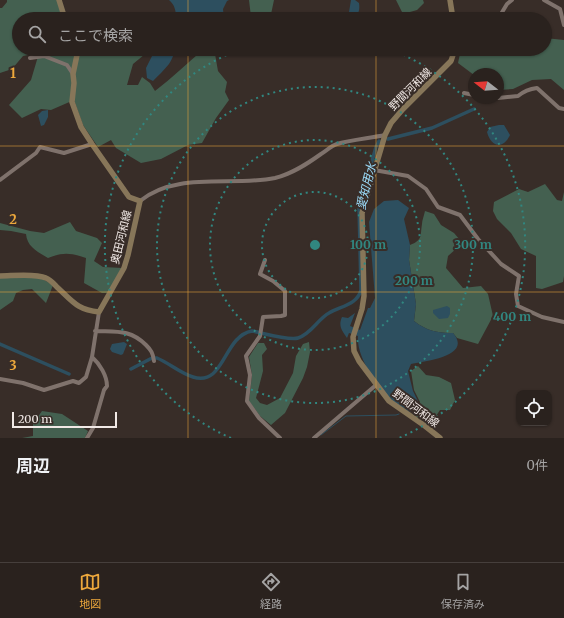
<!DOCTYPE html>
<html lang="ja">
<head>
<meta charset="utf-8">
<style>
	body { margin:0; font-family:Merriweather,"Noto Sans JP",serif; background:#362f2b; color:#f1f3f6 }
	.controls { position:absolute; right:12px; bottom:12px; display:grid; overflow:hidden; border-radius:8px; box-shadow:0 1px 3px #0004 }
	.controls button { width:36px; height:36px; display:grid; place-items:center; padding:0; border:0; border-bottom:1px solid #463f3c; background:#2a221e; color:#f1f3f6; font:20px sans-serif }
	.compass { position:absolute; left:468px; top:68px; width:36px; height:36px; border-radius:50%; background:#2a221e; box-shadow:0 1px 3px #0004; rotate:287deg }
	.scale { position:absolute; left:12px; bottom:10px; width:105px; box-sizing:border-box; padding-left:4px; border:2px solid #f1e9e6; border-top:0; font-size:11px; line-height:14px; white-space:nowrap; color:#f1e9e6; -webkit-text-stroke:3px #382d28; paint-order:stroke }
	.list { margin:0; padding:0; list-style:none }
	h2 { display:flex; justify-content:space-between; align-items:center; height:52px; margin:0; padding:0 16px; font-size:17px }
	h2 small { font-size:13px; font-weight:400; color:#a5a4a4 }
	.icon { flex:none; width:22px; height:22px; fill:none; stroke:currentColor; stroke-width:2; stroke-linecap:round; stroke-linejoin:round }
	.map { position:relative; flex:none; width:564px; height:438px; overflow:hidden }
	.search { position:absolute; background:#2a221e; box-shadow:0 1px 3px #0004; left:12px; right:12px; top:12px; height:44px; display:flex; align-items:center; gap:10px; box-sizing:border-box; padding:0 14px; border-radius:22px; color:#a5a4a4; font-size:15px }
	.sheet { height:124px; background:#2a221e }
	nav { display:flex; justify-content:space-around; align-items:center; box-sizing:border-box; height:56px; border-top:1px solid #463f3c; background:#2a221e; font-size:11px; color:#a5a4a4 }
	nav a { display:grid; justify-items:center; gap:2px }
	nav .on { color:#eda83c }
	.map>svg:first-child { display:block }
	.green { fill:#446050 }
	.water { fill:#2d4f5f }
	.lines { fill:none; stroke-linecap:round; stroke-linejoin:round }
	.stream { stroke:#2d4f5f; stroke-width:1 }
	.canal { stroke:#2d4f5f; stroke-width:3.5 }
	.minor { stroke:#7f726c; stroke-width:4 }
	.secondary { stroke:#877659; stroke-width:5.5 }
	.grid { fill:none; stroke:#eda83c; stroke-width:1; stroke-opacity:0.55 }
	.ring { fill:none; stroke:#318780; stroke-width:2; stroke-dasharray:2 4 }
	.labels { text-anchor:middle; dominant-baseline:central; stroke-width:4; stroke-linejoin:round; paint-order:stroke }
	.street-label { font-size:11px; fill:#f1e9e6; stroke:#382d28 }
	.water-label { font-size:12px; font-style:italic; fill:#9cddfb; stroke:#382d28 }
	.grid-label { font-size:13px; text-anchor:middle; font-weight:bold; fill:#eda83c; stroke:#382d28; stroke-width:4; stroke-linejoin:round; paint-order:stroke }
	.centre { fill:#318780; stroke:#382d28; stroke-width:2 }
	.ring-label { font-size:12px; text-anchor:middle; font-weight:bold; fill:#318780; stroke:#382d28; stroke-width:4; stroke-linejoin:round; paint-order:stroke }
</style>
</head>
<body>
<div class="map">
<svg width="564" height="438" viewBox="0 0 564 438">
	<rect width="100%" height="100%" fill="#382d28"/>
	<path class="green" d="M7 0H57L63 19H19V49H74L75 51 89 50 149 49 150 50 133 64 127 85H138L142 77 150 83 155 91C172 78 187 63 204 49L215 54 218 71 227 82 225 92 229 100 216 118 202 143 188 145 161 159 141 163 116 148 111 140 98 147 83 125 74 100 51 110 41 109 22 118 9 105 31 80 39 53 23 56 12 69 0 73V8H2L7 2Z
		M249 0H274L270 19H254L251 17Z
		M396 0H423L424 3 417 10 403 14Z
		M545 38 564 40V90L551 79 532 80 513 89 499 90 498 89V74H474V75L458 63 461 49 469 51 471 49H545Z
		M545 184 557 200 562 201 564 192V276L563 282 542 289 536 288V256L521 249 511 233 497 219 493 211 494 202 519 189 528 192Z
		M425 211 434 214 441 225 454 233 460 240 457 248 448 256 446 268 463 288 481 286 488 294 493 316 478 344 457 338 453 333C437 333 427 331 414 321L416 304 409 260 410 245C423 240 420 236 422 224 422 220 424 216 425 211Z
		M70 222 76 231 97 238 102 243 94 261 103 267 122 268 108 293H102L84 283 86 258C71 253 63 252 48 258 38 252 27 247 26 234L11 231 0 230V223L30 231 44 233Z
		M0 277H39L53 285 46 303 32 289 23 290 16 293 13 301 0 310Z
		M309 342 310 352 307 367 303 378 285 413 271 425 260 416 249 401 252 375 249 357 258 343H264L267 349 262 355 263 371 256 398 260 403 267 405 280 398 293 373 296 356 303 344Z
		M418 366 426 375 439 377 451 383 455 400 450 410H440L434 419 426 423 412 414 420 402 414 390 411 371Z
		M42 411 62 414 88 431 85 438H22L33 436V424Z"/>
	<path class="water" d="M169 0H229L227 1 223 9 224 19H176C176 11 175 5 169 0Z
		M351 0H355L359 3C360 10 359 16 351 18L349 12Z
		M165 49H184C171 54 175 55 169 64 164 70 158 76 153 81L147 78 146 68 152 56 155 54 161 55Z
		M48 110V117L44 125 41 126 38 115 42 111Z
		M499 125H504L510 135C503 150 491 147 487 132L490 127Z
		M398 200 409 208 404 219 410 245 409 260 416 304 414 321C427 331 437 333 453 333 473 356 425 361 411 364L408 371 413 391 418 401 410 412C405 409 399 406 394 402 378 388 356 357 358 336L349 333 347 338C342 331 338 326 342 317L348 318 355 313 350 326 360 330 368 308H370L375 298 369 222 374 209 384 201Z
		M447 306 450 308V314L448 318 439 319 433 313V310Z
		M124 342 127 344 123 354 121 355 112 352 110 349 112 344Z"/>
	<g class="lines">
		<path class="stream" d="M321 435 346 416 396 415 399 414"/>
		<path class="canal" d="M388 139 432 128 474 109
			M0 344 69 374
			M131 369 152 358H157C169 363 180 373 193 377 225 387 223 336 252 331 263 333 289 341 298 338 311 334 318 319 329 313 341 306 357 305 361 290L359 206 376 147 379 141"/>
		<path class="minor" d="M544 0 560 9 564 25
			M498 19 507 4 512 0
			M30 58 44 56 67 65 73 74
			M464 93 474 95
			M498 98 518 96C524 91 529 89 537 88L559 108 564 109
			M374 170 408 176 426 189 438 207 460 215 478 239 501 264 519 276 516 294 518 306 542 317 564 322
			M0 180 36 153 40 147 64 153 92 144
			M140 201C176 171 232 187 275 178 292 174 307 164 321 154 326 151 331 146 337 144 349 140 371 138 385 135
			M265 260 260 274 273 281 285 291V315L281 316 263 317 260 336 246 356 250 375 247 401 259 418 280 438
			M95 331C116 332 130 329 146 345 151 350 153 353 154 361
			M0 379 23 383 44 390 73 381 79 383 86 377 92 357 99 312
			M87 438 93 428 104 390 107 386C107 376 100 364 92 357
			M314 438 376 385"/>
		<path class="secondary" d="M59 0 65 19
			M450 0 453 19
			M0 276C12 276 35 273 46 278 51 280 54 284 58 288 73 302 78 310 99 312L124 268 128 255 140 201 129 197 92 144 81 127 72 102 74 83 73 74 77 55 76 49
			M440 438 425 426 389 401 359 361 354 351 353 337 362 309 364 296 362 213 385 135 391 123 403 109 451 61 455 49"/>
	</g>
	<path class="grid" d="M188 0V19M376 0V19M188 49V438M376 49V438M0 146H564M0 292H564"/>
	<g class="ring">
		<circle cx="315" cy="245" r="53"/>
		<circle cx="315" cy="245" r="105"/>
		<circle cx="315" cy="245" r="158"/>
		<path d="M231 438A210 210 0 0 1 238 50M392 50A210 210 0 0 1 399 438"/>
	</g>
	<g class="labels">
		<g class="street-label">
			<text transform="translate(410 89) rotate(-45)">野間河和線</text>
			<text transform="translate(121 237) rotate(-76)">奥田河和線</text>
			<text transform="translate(416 408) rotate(37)">野間河和線</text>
		</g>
		<g class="water-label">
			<text transform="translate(366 186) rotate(-76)">愛知用水</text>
		</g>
	</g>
	<g class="grid-label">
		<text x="13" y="78">1</text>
		<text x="13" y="224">2</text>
		<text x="13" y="370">3</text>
	</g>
	<circle cx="315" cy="245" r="6" class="centre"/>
	<g class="ring-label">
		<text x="368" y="249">100 m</text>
		<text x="473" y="249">300 m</text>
		<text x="414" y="285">200 m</text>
		<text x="512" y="321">400 m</text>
	</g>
</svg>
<div class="controls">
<button><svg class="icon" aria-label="locate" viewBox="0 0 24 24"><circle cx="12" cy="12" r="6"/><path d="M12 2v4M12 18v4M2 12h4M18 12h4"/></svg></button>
</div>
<svg class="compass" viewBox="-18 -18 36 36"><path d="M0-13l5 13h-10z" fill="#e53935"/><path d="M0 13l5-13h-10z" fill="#a5a4a4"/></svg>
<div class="scale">200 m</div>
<div class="search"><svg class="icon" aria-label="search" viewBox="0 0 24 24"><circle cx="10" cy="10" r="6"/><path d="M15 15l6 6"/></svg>ここで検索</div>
</div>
<section class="sheet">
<h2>周辺<small>0件</small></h2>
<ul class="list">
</ul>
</section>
<nav>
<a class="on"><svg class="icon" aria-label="map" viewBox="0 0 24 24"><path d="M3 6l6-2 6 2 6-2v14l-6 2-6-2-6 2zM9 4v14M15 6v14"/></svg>地図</a>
<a><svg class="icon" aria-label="directions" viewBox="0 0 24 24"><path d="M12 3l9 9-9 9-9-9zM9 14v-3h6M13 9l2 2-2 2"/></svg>経路</a>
<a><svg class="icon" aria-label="saved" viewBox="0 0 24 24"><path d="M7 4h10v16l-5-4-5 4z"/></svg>保存済み</a>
</nav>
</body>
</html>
